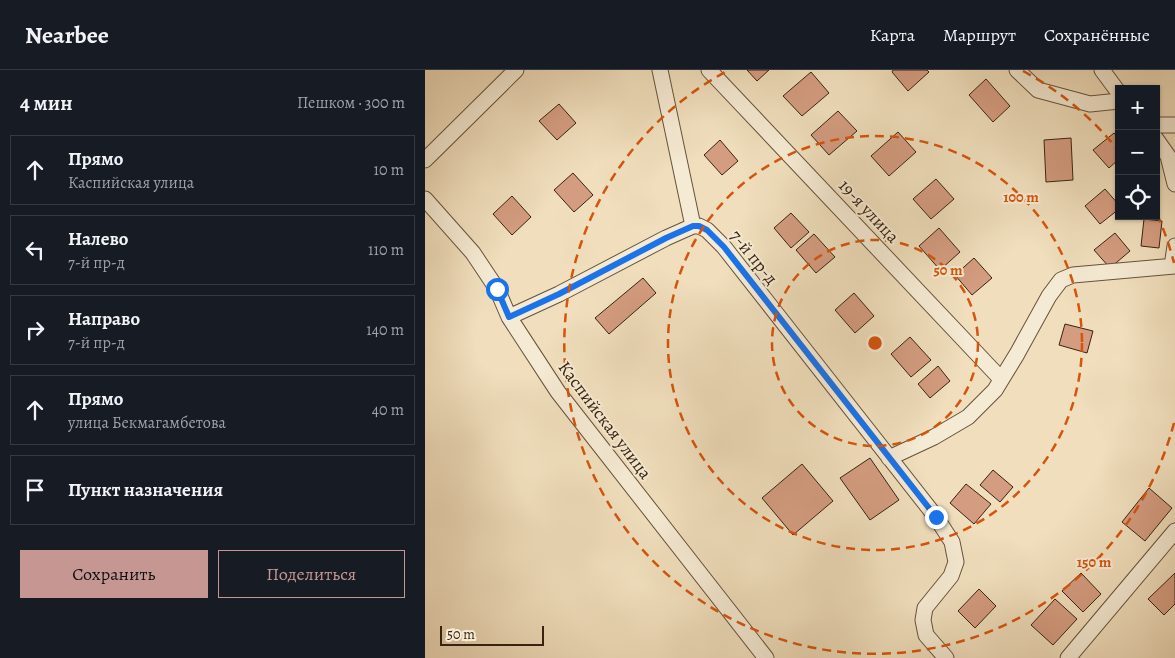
<!DOCTYPE html>
<html lang="ru">
<head>
<meta charset="utf-8">
<style>
	body { margin:0; font-family:Alegreya,serif; background:#20242c; color:#f1f3f6 }
	.controls { position:absolute; right:15px; top:15px; display:grid; overflow:hidden; border-radius:0px; box-shadow:0 1px 4px #0004 }
	.controls button { width:45px; height:45px; display:grid; place-items:center; padding:0; border:0; border-bottom:1px solid #363941; background:#171b24; color:#f1f3f6; font:25px sans-serif }
	.scale { position:absolute; left:15px; bottom:12px; width:104px; box-sizing:border-box; padding-left:5px; border:2px solid #392310; border-top:0; font-size:14px; line-height:18px; white-space:nowrap; color:#392310; -webkit-text-stroke:4px #f5ead3; paint-order:stroke }
	.stop { position:absolute; width:15px; height:15px; margin:-11px; border:4px solid #1a73e8; border-radius:50%; background:#fff }
	.stop.end { background:#1a73e8; border-color:#fff; box-shadow:0 1px 5px #0008 }
	.list { margin:0; padding:0; list-style:none }
	h2 { display:flex; justify-content:space-between; align-items:center; height:65px; margin:0; padding:0 20px; font-size:21px }
	h2 small { font-size:16px; font-weight:400; color:#9ea1a6 }
	.list li { display:grid; grid-template-columns:32px 1fr auto; gap:15px; align-items:center; box-sizing:border-box; height:70px; margin:0 10px 10px; padding:0 10px; border:1px solid #363941; border-radius:0px }
	.list b { display:block; font-size:19px; white-space:nowrap }
	.list p { margin:0; font-size:16px; white-space:nowrap; color:#9ea1a6 }
	.list em { font-size:16px; font-style:normal; color:#9ea1a6 }
	.actions { display:flex; gap:10px; padding:15px 20px }
	.actions a { flex:1; padding:11px 0; border:1px solid #c59692; border-radius:0px; text-align:center; font-size:18px; color:#c59692 }
	.actions .main { background:#c59692; color:#111 }
	.icon { flex:none; width:28px; height:28px; fill:none; stroke:currentColor; stroke-width:2; stroke-linecap:round; stroke-linejoin:round }
	.map { position:relative; flex:none; width:750px; height:588px; overflow:hidden }
	header { display:flex; align-items:center; gap:30px; box-sizing:border-box; height:70px; padding:0 25px; background:#171b24; border-bottom:1px solid #363941 }
	header strong { font-size:24px }
	nav { display:flex; gap:28px; margin-inline-start:auto; font-size:18px }
	main { display:flex }
	aside { flex:1; background:#171b24 }
	.map>svg:first-child { display:block }
	.building { fill:#d49c80; stroke:#392310 }
	.lines { fill:none; stroke-linecap:round; stroke-linejoin:round }
	.minor-casing { stroke:#67523b; stroke-width:17 }
	.minor { stroke:#f5ead3; stroke-width:15 }
	.route { stroke:#1a73e8; stroke-width:6 }
	.ring { fill:none; stroke:#d6540c; stroke-width:2.5; stroke-dasharray:9 6 }
	.labels { text-anchor:middle; dominant-baseline:central; stroke-width:4; stroke-linejoin:round; paint-order:stroke }
	.street-label { font-size:18px; fill:#392310; stroke:#f5ead3 }
	.centre { fill:#d6540c; stroke:#f5ead3; stroke-width:2.5 }
	.ring-label { font-size:15px; text-anchor:middle; font-weight:bold; fill:#d6540c; stroke:#f5ead3; stroke-width:4; stroke-linejoin:round; paint-order:stroke }
</style>
</head>
<body>
<header>
<strong>Nearbee</strong>
<nav><a>Карта</a><a>Маршрут</a><a>Сохранённые</a></nav>
</header>
<main>
<aside>
<h2>4 мин<small>Пешком · 300 m</small></h2>
<ul class="list">
<li><svg class="icon" aria-label="ahead" viewBox="0 0 24 24"><path d="M12 20V5M6 11l6-6 6 6"/></svg><div><b>Прямо</b><p>Каспийская улица</p></div><em>10 m</em></li>
<li><svg class="icon" aria-label="left" viewBox="0 0 24 24"><path d="M17 20v-9H6M10 6l-5 5 5 5"/></svg><div><b>Налево</b><p>7-й пр-д</p></div><em>110 m</em></li>
<li><svg class="icon" aria-label="right" viewBox="0 0 24 24"><path d="M7 20v-9h11M14 6l5 5-5 5"/></svg><div><b>Направо</b><p>7-й пр-д</p></div><em>140 m</em></li>
<li><svg class="icon" aria-label="ahead" viewBox="0 0 24 24"><path d="M12 20V5M6 11l6-6 6 6"/></svg><div><b>Прямо</b><p>улица Бекмагамбетова</p></div><em>40 m</em></li>
<li><svg class="icon" aria-label="arrive" viewBox="0 0 24 24"><path d="M6 21V4h12l-3 4 3 4H6"/></svg><div><b>Пункт назначения</b></div></li>
</ul>
<div class="actions"><a class="main">Сохранить</a><a>Поделиться</a></div>
</aside>
<div class="map">
<svg width="750" height="588" viewBox="0 0 750 588">
	<rect width="100%" height="100%" fill="#f0debc"/>
	<filter id="stains"><feTurbulence type="fractalNoise" baseFrequency=".004" numOctaves="4"/><feColorMatrix values="0 0 0 0 .2 0 0 0 0 .09 0 0 0 0 .02 0 0 0 .5 -.17"/></filter>
	<radialGradient id="worn" r=".72"><stop offset=".6" stop-color="#630" stop-opacity="0"/><stop offset="1" stop-color="#630" stop-opacity=".3"/></radialGradient>
	<path class="building" d="M322 0H344L332 11Z
		M468 0H502L504 2 483 21 467 2Z
		M386 2 404 23 377 46 358 26Z
		M561 9 585 36 568 52 544 25Z
		M134 34 151 53 132 70 114 51Z
		M413 41 432 61 404 85 386 65Z
		M473 62 491 82 464 106 446 86Z
		M689 63 694 69V89L684 98 668 80Z
		M646 68 648 110 621 112 619 70Z
		M295 70 313 91 297 105 279 85Z
		M148 103 168 125 149 142 129 120Z
		M511 109 529 129 506 149 488 129Z
		M680 119 694 135V139L675 154 660 136Z
		M87 126 106 147 87 165 68 144Z
		M366 143 384 162 366 178 349 158Z
		M719 149 737 151 734 178 716 176Z
		M514 158 535 182 515 200 494 176Z
		M690 163 705 181 685 198 669 180Z
		M389 164 410 187 391 203 371 180Z
		M549 188 567 208 547 225 530 205Z
		M218 208 231 223 184 264 170 248Z
		M429 223 449 246 430 263 410 240Z
		M640 254 668 261 662 283 634 275Z
		M485 267 506 290 486 307 466 284Z
		M513 296 525 311 505 328 493 314Z
		M445 388 474 430 445 450 415 408Z
		M377 394 408 431 368 465 337 428Z
		M568 400 588 417 575 432 555 415Z
		M541 414 566 434 549 454 525 433Z
		M724 418 747 438 720 471 697 452Z
		M656 503 676 524 658 542 637 521Z
		M750 503V534L739 545 723 529Z
		M554 519 571 536 550 558 533 541Z
		M630 529 652 549 628 575 606 555Z"/>
	<g class="lines">
		<defs>
			<path id="minor" d="M235 0 268 156
				M284 0 576 309
				M592 0 613 20 665 34 694 31
				M677 0 694 23
				M731 55H750
				M731 69 743 86 750 114
				M0 90 91 0
				M0 129 48 183 72 219 84 247 133 322 341 588
				M747 196 750 176
				M84 247 134 224 241 168 268 156H274L282 160 299 177 511 447 527 472 531 492 526 506 500 538 498 550 501 565 521 588
				M464 388 509 367 543 347 570 320 592 284 624 226 636 210 648 205 750 196
				M643 588 750 461"/>
		</defs>
		<use href="#minor" class="minor-casing"/>
		<use href="#minor" class="minor"/>
	</g>
	<g class="lines">
		<path class="route" d="M72 219 84 247 134 224 241 168 268 156H274L282 160 299 177 511 447"/>
	</g>
	<g class="ring">
		<circle cx="450" cy="273" r="103"/>
		<circle cx="450" cy="273" r="207"/>
		<path d="M749 353A310 310 0 1 1 302 1M598 1A310 310 0 0 1 693 80M732 144A310 310 0 0 1 749 193"/>
	</g>
	<g class="labels">
		<g class="street-label">
			<text transform="translate(444 141) rotate(47)">19-я улица</text>
			<text transform="translate(329 187) rotate(51)">7-й пр-д</text>
			<text transform="translate(180 350) rotate(53)">Каспийская улица</text>
		</g>
	</g>
	<circle cx="450" cy="273" r="8" class="centre"/>
	<g class="ring-label">
		<text x="596" y="132">100 m</text>
		<text x="523" y="205">50 m</text>
		<text x="669" y="497">150 m</text>
	</g>
	<rect width="100%" height="100%" filter="url(#stains)"/>
	<rect width="100%" height="100%" fill="url(#worn)"/>
</svg>
<div class="controls">
<button>+</button>
<button>−</button>
<button><svg class="icon" aria-label="locate" viewBox="0 0 24 24"><circle cx="12" cy="12" r="6"/><path d="M12 2v4M12 18v4M2 12h4M18 12h4"/></svg></button>
</div>
<div class="scale">50 m</div>
<div class="stop" style="left:72px;top:219px"></div>
<div class="stop end" style="left:511px;top:447px"></div>
</div>
</main>
</body>
</html>
